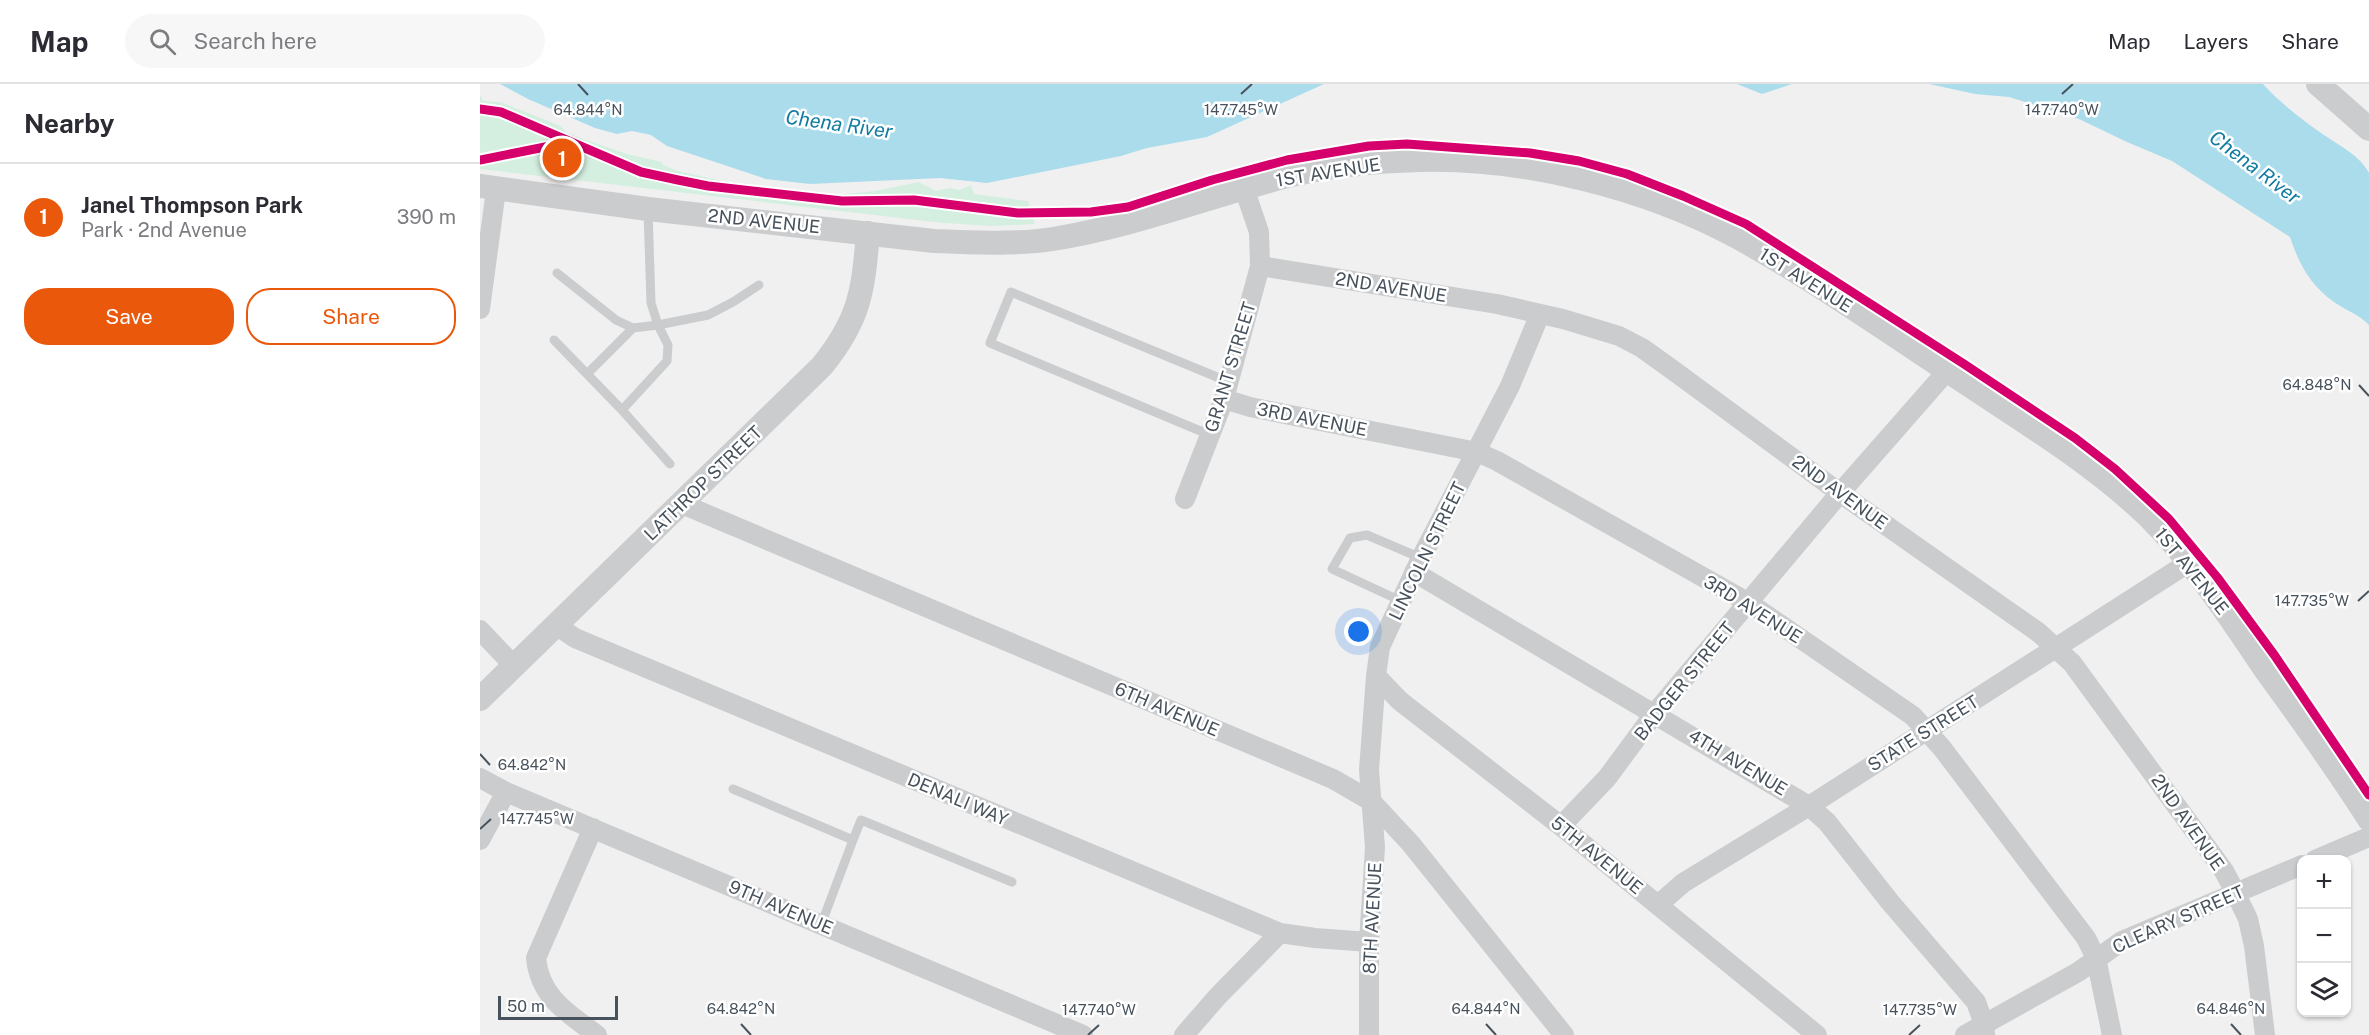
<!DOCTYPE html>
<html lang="en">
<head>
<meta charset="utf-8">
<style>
	body { margin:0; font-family:"Public Sans",sans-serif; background:#f7f7f7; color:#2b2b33 }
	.controls { position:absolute; right:18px; bottom:18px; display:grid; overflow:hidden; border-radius:12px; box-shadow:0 2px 4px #0004 }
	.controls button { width:54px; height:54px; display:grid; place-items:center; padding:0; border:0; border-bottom:2px solid #e1e1e2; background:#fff; color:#2b2b33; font:30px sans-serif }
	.scale { position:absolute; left:18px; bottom:15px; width:120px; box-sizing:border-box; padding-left:6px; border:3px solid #47525c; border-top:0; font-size:16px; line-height:21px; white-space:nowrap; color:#47525c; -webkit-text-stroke:4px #fff; paint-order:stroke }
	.you { position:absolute; left:879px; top:548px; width:21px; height:21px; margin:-15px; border:4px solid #fff; border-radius:50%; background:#1a73e8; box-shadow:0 0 0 9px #1a73e833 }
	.badge { display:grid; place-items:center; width:39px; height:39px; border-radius:50%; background:#ea580c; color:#fff; font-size:20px; font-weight:700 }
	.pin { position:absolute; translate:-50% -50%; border:3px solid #fff; box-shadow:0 2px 6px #0006 }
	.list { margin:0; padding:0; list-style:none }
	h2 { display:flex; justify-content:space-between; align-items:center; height:78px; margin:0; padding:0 24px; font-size:26px }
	h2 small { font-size:20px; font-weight:400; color:#7c7c81 }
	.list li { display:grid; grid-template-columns:39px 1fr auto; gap:18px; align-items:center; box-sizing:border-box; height:108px; padding:0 24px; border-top:2px solid #e1e1e2 }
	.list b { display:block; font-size:22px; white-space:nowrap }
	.list p { margin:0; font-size:20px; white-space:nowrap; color:#7c7c81 }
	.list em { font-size:20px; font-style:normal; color:#7c7c81 }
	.actions { display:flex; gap:12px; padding:18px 24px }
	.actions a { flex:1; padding:14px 0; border:2px solid #ea580c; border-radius:24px; text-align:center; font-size:21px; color:#ea580c }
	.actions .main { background:#ea580c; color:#fff }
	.icon { flex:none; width:33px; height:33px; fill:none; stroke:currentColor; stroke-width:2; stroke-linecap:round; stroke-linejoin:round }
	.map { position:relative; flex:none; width:1889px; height:951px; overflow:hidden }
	header { display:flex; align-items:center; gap:36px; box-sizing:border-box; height:84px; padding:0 30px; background:#fff; border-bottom:2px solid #e1e1e2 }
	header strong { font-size:28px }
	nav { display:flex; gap:33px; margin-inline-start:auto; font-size:21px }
	.search { width:420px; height:54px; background:#f7f7f7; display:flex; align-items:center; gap:15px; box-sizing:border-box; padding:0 21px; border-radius:33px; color:#7c7c81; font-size:22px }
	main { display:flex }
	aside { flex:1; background:#fff }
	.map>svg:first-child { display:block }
	.green { fill:#d4efe0 }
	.water { fill:#aadcec }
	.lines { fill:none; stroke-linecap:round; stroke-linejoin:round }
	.service { stroke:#caccce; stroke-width:9 }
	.minor { stroke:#caccce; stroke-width:20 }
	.tertiary { stroke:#caccce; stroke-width:24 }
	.cycleway-casing { stroke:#fff; stroke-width:13 }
	.cycleway { stroke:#d6006c; stroke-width:9 }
	.ticks { fill:none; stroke:#47525c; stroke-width:2 }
	.labels { text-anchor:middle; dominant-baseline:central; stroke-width:5; stroke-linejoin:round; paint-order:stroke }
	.street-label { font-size:18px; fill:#47525c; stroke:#fff }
	.water-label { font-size:20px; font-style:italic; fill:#107da0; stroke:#fff }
	.ticks-label { font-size:15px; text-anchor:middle; fill:#47525c; stroke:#fff; stroke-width:5; stroke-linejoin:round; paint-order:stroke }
</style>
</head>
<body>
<header>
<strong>Map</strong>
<div class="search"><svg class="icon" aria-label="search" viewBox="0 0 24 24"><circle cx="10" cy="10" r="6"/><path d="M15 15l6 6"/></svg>Search here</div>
<nav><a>Map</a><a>Layers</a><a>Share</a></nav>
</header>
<main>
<aside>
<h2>Nearby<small></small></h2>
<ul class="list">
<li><span class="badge">1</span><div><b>Janel Thompson Park</b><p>Park · 2nd Avenue</p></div><em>390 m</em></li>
</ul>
<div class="actions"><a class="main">Save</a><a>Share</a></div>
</aside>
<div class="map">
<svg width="1889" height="951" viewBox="0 0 1889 951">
	<rect width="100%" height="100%" fill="#f0f0f0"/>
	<path class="green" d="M0 10 3 17 20 18 81 42 86 49 147 70 182 78 183 81 198 87 242 97 355 111 395 107 439 98 456 107 469 104 480 106 491 101 494 110 548 117 555 140 512 142 463 139 0 85Z"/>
	<path class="water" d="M20 0H844L727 53 667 64 641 72 507 99 460 94 330 100 286 95 187 62 171 51 152 47 137 50 115 44 48 15Z
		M1257 0H1312L1282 10Z
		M1449 0H1783C1801 20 1825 38 1847 53 1863 64 1879 71 1889 89V241C1879 230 1865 226 1854 218 1830 201 1819 180 1810 153L1692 77 1647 58 1599 35 1529 13 1495 10Z"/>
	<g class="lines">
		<path class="service" d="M168 127 171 219 178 241 228 231 253 218 279 201
			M77 189 136 236 153 244 178 241 188 261 187 277 142 326 190 380
			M74 256 142 326
			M107 290 153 244
			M730 351 510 259 531 208 749 298
			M921 517 852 485 870 454 887 451 941 474
			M253 705 373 756 341 841
			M373 756 381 736 532 798"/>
		<path class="minor" d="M780 182 1017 220 1083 235 1139 252 1162 264 1190 284 1360 409 1558 548 1592 579 1744 787 1755 808 1768 835 1774 862 1785 951
			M0 225 16 106
			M744 315 770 323 997 368 1017 377 1269 519 1433 632 1462 664 1606 854 1616 874 1632 951
			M705 415 744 315 780 182 779 148 764 104
			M202 420 853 695 891 717 931 760 1084 951
			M934 488 1329 722 1347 738 1410 818 1496 918 1504 940 1505 951
			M76 541 95 554 800 849 835 854 889 858
			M0 546 34 582
			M896 592 920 617 1081 742 1337 951
			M0 694 26 708 603 951
			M1081 742 1127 694 1175 629 1360 409 1467 287
			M113 744 56 874C60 914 88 929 117 951
			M0 756 26 708
			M1835 776 1889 753
			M1179 820 1203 799 1329 722 1708 479
			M704 951 738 912 800 849
			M889 951V858L895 763 889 686 896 592 900 563 941 474 1030 302 1060 230
			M1485 951 1598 888 1642 857 1822 781"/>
		<path class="tertiary" d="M1838 0 1889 45
			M0 102 168 125 454 157C493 158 535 161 573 155 653 142 727 113 804 93 844 82 898 77 939 76 1045 73 1167 104 1259 154 1331 194 1400 242 1468 287 1536 333 1608 375 1668 432 1714 478 1751 535 1787 588 1822 636 1857 685 1889 735
			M0 615 342 282C380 235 383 208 388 149"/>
		<defs>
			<path id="cycleway" d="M0 25 21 28 161 88 198 96 228 102 362 117 434 116 538 129 611 128 648 123 732 96 807 76 889 62 927 60 1050 69 1099 77 1147 90 1203 112 1266 140 1484 280 1595 354 1635 385 1689 435 1737 493 1795 572 1889 711
				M0 76 90 58"/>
		</defs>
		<use href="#cycleway" class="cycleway-casing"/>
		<use href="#cycleway" class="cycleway"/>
	</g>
	<path class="ticks" d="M98 0 108 11M761 10 772 0M1582 10 1593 0M1879 301 1889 312M1878 517 1889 507M0 670 10 681M0 745 11 735M261 940 271 951M1006 940 1016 951M1751 940 1761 951M608 951 619 941M1429 951 1440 941"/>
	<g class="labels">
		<g class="street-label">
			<text transform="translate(848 88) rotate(-9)">1ST AVENUE</text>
			<text transform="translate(284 137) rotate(6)">2ND AVENUE</text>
			<text transform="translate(1326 196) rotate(32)">1ST AVENUE</text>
			<text transform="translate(911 203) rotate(9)">2ND AVENUE</text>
			<text transform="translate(750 283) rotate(-73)">GRANT STREET</text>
			<text transform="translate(832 335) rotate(11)">3RD AVENUE</text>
			<text transform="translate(223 399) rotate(-44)">LATHROP STREET</text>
			<text transform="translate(1360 408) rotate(36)">2ND AVENUE</text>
			<text transform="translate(947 467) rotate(-64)">LINCOLN STREET</text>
			<text transform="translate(1712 487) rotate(51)">1ST AVENUE</text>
			<text transform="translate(1273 525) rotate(32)">3RD AVENUE</text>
			<text transform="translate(1204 597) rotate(-51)">BADGER STREET</text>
			<text transform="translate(687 625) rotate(23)">6TH AVENUE</text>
			<text transform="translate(1443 649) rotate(-32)">STATE STREET</text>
			<text transform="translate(1258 678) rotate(31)">4TH AVENUE</text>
			<text transform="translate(478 715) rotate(23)">DENALI WAY</text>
			<text transform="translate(1708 738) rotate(55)">2ND AVENUE</text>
			<text transform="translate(1117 771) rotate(39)">5TH AVENUE</text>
			<text transform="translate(301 823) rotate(23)">9TH AVENUE</text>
			<text transform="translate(892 834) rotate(-87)">8TH AVENUE</text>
			<text transform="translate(1698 835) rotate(-24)">CLEARY STREET</text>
		</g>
		<g class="water-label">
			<text transform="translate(359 40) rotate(8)">Chena River</text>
			<text transform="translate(1775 83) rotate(37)">Chena River</text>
		</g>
	</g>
	<g class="ticks-label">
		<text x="761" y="31">147.745°W</text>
		<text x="1582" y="31">147.740°W</text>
		<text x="108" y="31">64.844°N</text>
		<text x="1837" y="306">64.848°N</text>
		<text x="1832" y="522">147.735°W</text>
		<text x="52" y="686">64.842°N</text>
		<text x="57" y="740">147.745°W</text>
		<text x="261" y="930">64.842°N</text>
		<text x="1006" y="930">64.844°N</text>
		<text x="1751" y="930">64.846°N</text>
		<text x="619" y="931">147.740°W</text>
		<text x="1440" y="931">147.735°W</text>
	</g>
</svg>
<div class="controls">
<button>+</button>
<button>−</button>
<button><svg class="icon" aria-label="layers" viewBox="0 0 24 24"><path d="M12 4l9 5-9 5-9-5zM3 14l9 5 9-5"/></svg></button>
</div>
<div class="scale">50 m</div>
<div class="you"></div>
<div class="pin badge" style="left:82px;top:74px">1</div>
</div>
</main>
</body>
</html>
